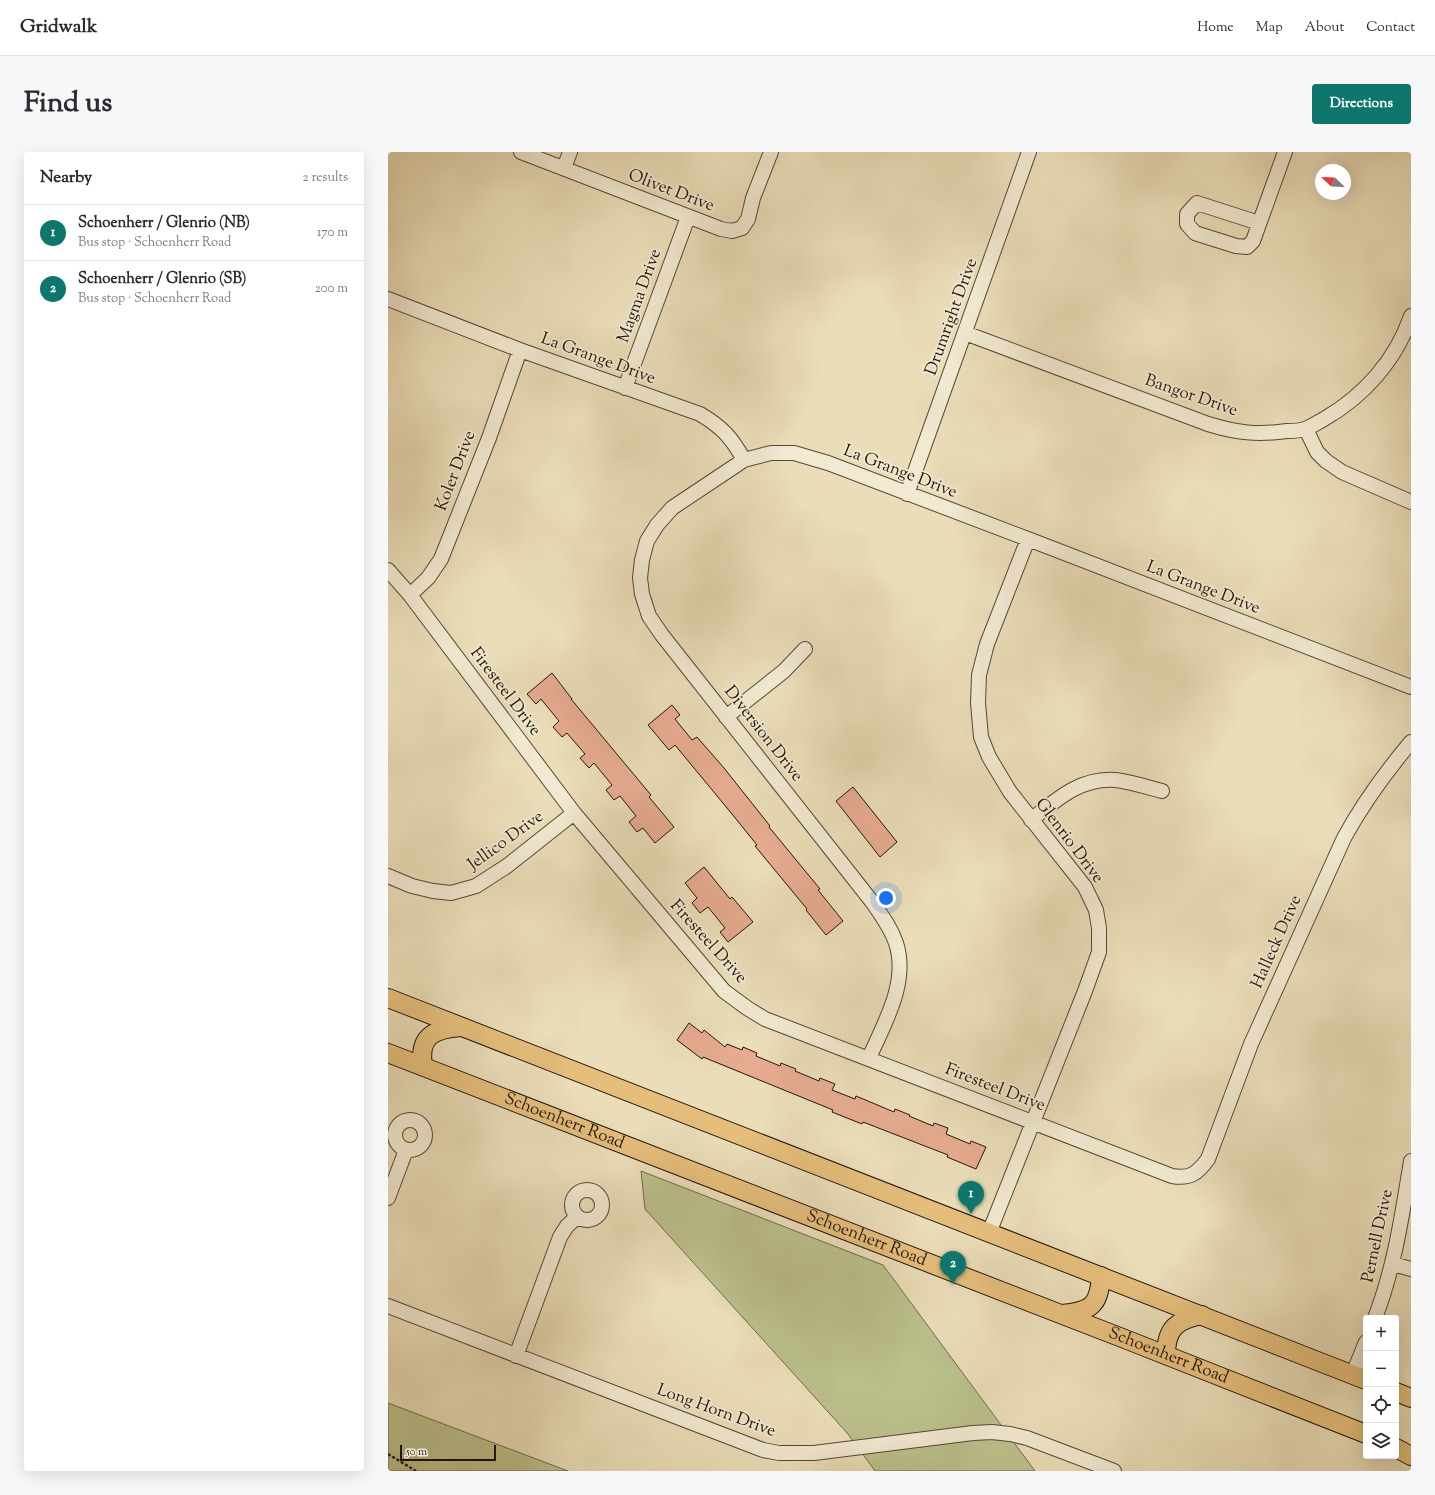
<!DOCTYPE html>
<html lang="en">
<head>
<meta charset="utf-8">
<style>
	body { margin:0; font-family:"Sorts Mill Goudy",serif; background:#f7f7f7; color:#2b2b33 }
	.controls { position:absolute; right:12px; bottom:12px; display:grid; overflow:hidden; border-radius:4px; box-shadow:0 4px 16px #0002 }
	.controls button { width:36px; height:36px; display:grid; place-items:center; padding:0; border:0; border-bottom:1px solid #e1e1e2; background:#fff; color:#2b2b33; font:20px sans-serif }
	.compass { position:absolute; left:927px; top:12px; width:36px; height:36px; border-radius:50%; background:#fff; box-shadow:0 4px 16px #0002; rotate:293deg }
	.scale { position:absolute; left:12px; bottom:10px; width:96px; box-sizing:border-box; padding-left:4px; border:2px solid #23160c; border-top:0; font-size:11px; line-height:14px; white-space:nowrap; color:#23160c; -webkit-text-stroke:3px #f1e9d1; paint-order:stroke }
	.you { position:absolute; left:498px; top:746px; width:14px; height:14px; margin:-10px; border:3px solid #fff; border-radius:50%; background:#1a73e8; box-shadow:0 0 0 6px #1a73e833 }
	.badge { display:grid; place-items:center; width:26px; height:26px; border-radius:50%; background:#0f766e; color:#fff; font-size:13px; font-weight:700 }
	.pin { position:absolute; translate:-50% -33px; filter:drop-shadow(0 1px 2px #0008) }
	.pin::after { content:''; position:absolute; top:21px; width:14px; height:12px; background:inherit; clip-path:polygon(0 0,100% 0,50% 100%) }
	.list { margin:0; padding:0; list-style:none }
	h2 { display:flex; justify-content:space-between; align-items:center; height:52px; margin:0; padding:0 16px; font-size:17px }
	h2 small { font-size:13px; font-weight:400; color:#7c7c81 }
	.list li { display:grid; grid-template-columns:26px 1fr auto; gap:12px; align-items:center; box-sizing:border-box; height:56px; padding:0 16px; border-top:1px solid #e1e1e2 }
	.list b { display:block; font-size:15px; white-space:nowrap }
	.list p { margin:0; font-size:13px; white-space:nowrap; color:#7c7c81 }
	.list em { font-size:13px; font-style:normal; color:#7c7c81 }
	.icon { flex:none; width:22px; height:22px; fill:none; stroke:currentColor; stroke-width:2; stroke-linecap:round; stroke-linejoin:round }
	.map { position:relative; flex:none; width:1023px; height:1319px; overflow:hidden; border-radius:4px }
	header { display:flex; align-items:center; gap:24px; box-sizing:border-box; height:56px; padding:0 20px; background:#fff; border-bottom:1px solid #e1e1e2 }
	header strong { font-size:19px }
	nav { display:flex; gap:22px; margin-inline-start:auto; font-size:14px }
	.intro { display:flex; align-items:center; justify-content:space-between; box-sizing:border-box; height:96px; padding:0 24px }
	h1 { margin:0; font-size:28px }
	.button { padding:10px 18px; border-radius:4px; background:#0f766e; color:#fff; font-size:14px; font-weight:700 }
	main { display:flex; gap:24px; padding:0 24px }
	aside { flex:1; background:#fff; border-radius:4px; box-shadow:0 4px 16px #0002 }
	.map>svg:first-child { display:block }
	.green { fill:#bbc08c; stroke:#6f6b4c }
	.building { fill:#e6ab90; stroke:#23160c }
	.lines { fill:none; stroke-linecap:round; stroke-linejoin:round }
	.minor-casing { stroke:#554837; stroke-width:16 }
	.major-casing { stroke:#23160c; stroke-width:20 }
	.path { stroke:#23160c; stroke-width:2.5; stroke-dasharray:3 2; stroke-linecap:butt }
	.minor { stroke:#f1e9d1; stroke-width:14 }
	.major { stroke:#e5be7c; stroke-width:18 }
	.labels { text-anchor:middle; dominant-baseline:central; stroke-width:3.5; stroke-linejoin:round; paint-order:stroke }
	.street-label { font-size:17px; fill:#23160c; stroke:#f1e9d1 }
</style>
</head>
<body>
<header>
<strong>Gridwalk</strong>
<nav><a>Home</a><a>Map</a><a>About</a><a>Contact</a></nav>
</header>
<div class="intro"><h1>Find us</h1><a class="button">Directions</a></div>
<main>
<aside>
<h2>Nearby<small>2 results</small></h2>
<ul class="list">
<li><span class="badge">1</span><div><b>Schoenherr / Glenrio (NB)</b><p>Bus stop · Schoenherr Road</p></div><em>170 m</em></li>
<li><span class="badge">2</span><div><b>Schoenherr / Glenrio (SB)</b><p>Bus stop · Schoenherr Road</p></div><em>200 m</em></li>
</ul>
</aside>
<div class="map">
<svg width="1023" height="1319" viewBox="0 0 1023 1319">
	<rect width="100%" height="100%" fill="#eaddb8"/>
	<filter id="stains"><feTurbulence type="fractalNoise" baseFrequency=".005" numOctaves="4"/><feColorMatrix values="0 0 0 0 .2 0 0 0 0 .09 0 0 0 0 .02 0 0 0 .5 -.17"/></filter>
	<radialGradient id="worn" r=".72"><stop offset=".6" stop-color="#630" stop-opacity="0"/><stop offset="1" stop-color="#630" stop-opacity=".3"/></radialGradient>
	<path class="green" d="M253 1019 495 1113 647 1319H487L460 1282 257 1057Z
		M0 1251 180 1319H0Z"/>
	<path class="building" d="M164 521 184 547H183L263 643 261 645 286 675 267 691 255 676 249 680 241 670 248 664 232 644 226 648 218 638 224 633 206 611 201 616 192 606 197 602 179 581 174 585 165 575 171 569 153 547 148 552 139 542Z
		M284 553 292 563 287 567 304 588 309 585 336 616 382 674 381 675 432 737 430 738 455 769 438 783 418 758 419 757 367 694 369 693 344 662 287 593 281 598 260 573Z
		M465 635 509 690 492 705 448 649Z
		M316 715 342 747 344 745 365 770 340 790 332 780 337 776 320 755 312 761 304 751 309 746 297 731Z
		M301 871 314 881 316 878 337 895 339 892 354 898 355 895 369 901 368 904 392 914 393 911 408 917 407 919 431 929 432 926 447 932 444 938 467 947 468 944 506 960 507 957 522 963 521 964 545 974 546 971 560 976 558 982 582 992 583 989 598 995 588 1017 559 1005 560 1003 475 970 474 972 444 960 445 958 315 905 314 907 289 888Z"/>
	<g class="lines">
		<defs>
			<path id="minor" d="M133 0 333 77 344 79 354 76 360 67 365 46 383 0
				M176 16 182 0
				M871 71 809 51 799 62V72L807 81 848 94 859 95 865 89 897 0
				M0 147 132 198 312 262C334 275 344 286 356 308
				M577 181 820 272C849 281 869 283 899 279 905 279 911 279 917 277 923 275 930 270 936 267 976 244 1008 208 1023 164
				M237 236 300 65
				M918 277 929 300 938 309 954 320 1023 350
				M519 342 641 0
				M0 418 22 443 186 661 336 839 359 856 377 867 784 1024C802 1027 809 1022 820 1007L863 892 956 686C975 651 997 621 1023 590
				M22 443 40 426 53 407 101 286 132 198
				M338 565 396 519 417 497
				M643 668C669 647 693 625 728 628 743 630 759 635 774 639
				M0 724 24 734 45 739 63 741 88 734 119 714 186 661
				M481 906C496 872 521 830 508 791 503 776 494 764 485 751L274 483 261 464 254 442 252 426 254 408 259 389 269 373 284 356 356 308 383 301H406L440 311 640 387 1023 535
				M7 983a15 15 0 1 1 30 0a15 15 0 1 1-30 0Z
				M184 1053a15 15 0 1 1 30 0a15 15 0 1 1-30 0Z
				M0 1046 18 998
				M601 1081 697 839 711 800V776L708 758 697 735 622 640 601 605 593 585 590 551 591 523 599 492 640 387
				M1005 1112 1023 1117
				M0 1154 375 1298 391 1301H426L585 1281 604 1280 622 1282 639 1286 726 1319
				M987 1166C1007 1114 1014 1063 1023 1009
				M128 1204 172 1085 179 1074 189 1065
				M965 1222 978 1190"/>
			<g id="major">
				<path d="M0 846 978 1228"/>
				<path id="s1" d="M0 901 742 1189 978 1282"/>
				<path d="M35 914C30 884 46 877 73 875"/>
				<path d="M674 1162C703 1159 711 1154 713 1124"/>
				<path d="M778 1203C778 1176 789 1168 814 1163"/>
				<path d="M1008 1240 1023 1246"/>
				<path d="M1008 1296 1023 1304"/>
			</g>
		</defs>
		<use href="#minor" class="minor-casing"/>
		<use href="#major" class="major-casing"/>
		<path class="path" d="M0 1302 28 1319"/>
		<use href="#minor" class="minor"/>
		<use href="#major" class="major"/>
	</g>
	<g class="labels">
		<g class="street-label">
			<text transform="translate(283 39) rotate(21)">Olivet Drive</text>
			<text transform="translate(252 144) rotate(-70)">Magma Drive</text>
			<text transform="translate(564 165) rotate(-70)">Drumright Drive</text>
			<text transform="translate(210 207) rotate(20)">La Grange Drive</text>
			<text transform="translate(803 244) rotate(19)">Bangor Drive</text>
			<text transform="translate(68 319) rotate(-69)">Koler Drive</text>
			<text transform="translate(512 320) rotate(21)">La Grange Drive</text>
			<text transform="translate(815 436) rotate(21)">La Grange Drive</text>
			<text transform="translate(117 540) rotate(53)">Firesteel Drive</text>
			<text transform="translate(375 582) rotate(52)">Diversion Drive</text>
			<text transform="translate(118 689) rotate(-36)">Jellico Drive</text>
			<text transform="translate(681 689) rotate(53)">Glenrio Drive</text>
			<text transform="translate(320 790) rotate(48)">Firesteel Drive</text>
			<text transform="translate(889 790) rotate(-66)">Halleck Drive</text>
			<text transform="translate(607 936) rotate(21)">Firesteel Drive</text>
			<text stroke="none"><textPath href="#s1" startOffset="189">Schoenherr Road</textPath></text>
			<text transform="translate(990 1084) rotate(-78)">Pernell Drive</text>
			<text stroke="none"><textPath href="#s1" startOffset="513">Schoenherr Road</textPath></text>
			<text stroke="none"><textPath href="#s1" startOffset="837">Schoenherr Road</textPath></text>
			<text transform="translate(328 1259) rotate(20)">Long Horn Drive</text>
		</g>
	</g>
	<rect width="100%" height="100%" filter="url(#stains)"/>
	<rect width="100%" height="100%" fill="url(#worn)"/>
</svg>
<div class="controls">
<button>+</button>
<button>−</button>
<button><svg class="icon" aria-label="locate" viewBox="0 0 24 24"><circle cx="12" cy="12" r="6"/><path d="M12 2v4M12 18v4M2 12h4M18 12h4"/></svg></button>
<button><svg class="icon" aria-label="layers" viewBox="0 0 24 24"><path d="M12 4l9 5-9 5-9-5zM3 14l9 5 9-5"/></svg></button>
</div>
<svg class="compass" viewBox="-18 -18 36 36"><path d="M0-13l5 13h-10z" fill="#e53935"/><path d="M0 13l5-13h-10z" fill="#7c7c81"/></svg>
<div class="scale">50 m</div>
<div class="you"></div>
<div class="pin badge" style="left:583px;top:1062px">1</div>
<div class="pin badge" style="left:565px;top:1132px">2</div>
</div>
</main>
</body>
</html>
